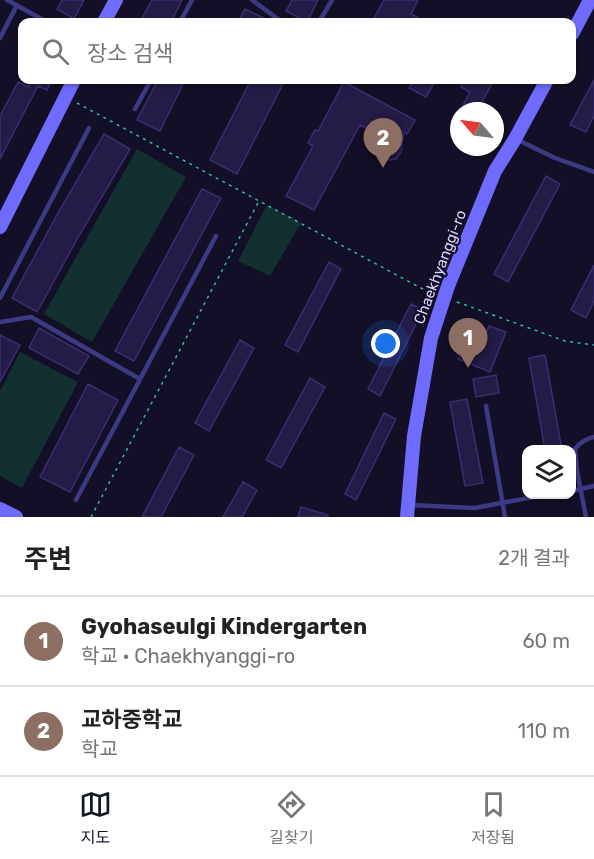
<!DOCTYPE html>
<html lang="ko">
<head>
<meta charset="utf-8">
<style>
	body { margin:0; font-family:Rubik,"Noto Sans KR",sans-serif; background:#f2f2f2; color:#222 }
	.controls { position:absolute; right:18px; bottom:18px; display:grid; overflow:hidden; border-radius:12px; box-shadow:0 2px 4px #0004 }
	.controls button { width:54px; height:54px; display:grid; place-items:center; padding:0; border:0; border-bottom:2px solid #e0e0e0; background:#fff; color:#222; font:30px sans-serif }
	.compass { position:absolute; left:450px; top:102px; width:54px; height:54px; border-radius:50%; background:#fff; box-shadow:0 2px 4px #0004; rotate:298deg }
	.you { position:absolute; left:386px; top:344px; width:21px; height:21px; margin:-15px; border:4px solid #fff; border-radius:50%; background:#1a73e8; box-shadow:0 0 0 9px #1a73e833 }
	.badge { display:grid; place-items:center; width:39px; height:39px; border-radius:50%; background:#111827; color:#fff; font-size:20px; font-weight:700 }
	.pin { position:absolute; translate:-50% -50px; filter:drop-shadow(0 2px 3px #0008) }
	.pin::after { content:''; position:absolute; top:32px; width:21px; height:18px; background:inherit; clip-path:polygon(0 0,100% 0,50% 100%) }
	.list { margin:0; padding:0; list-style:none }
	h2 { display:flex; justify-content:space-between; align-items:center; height:78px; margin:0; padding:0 24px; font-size:26px }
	h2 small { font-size:20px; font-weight:400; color:#767676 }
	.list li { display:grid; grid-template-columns:39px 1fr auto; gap:18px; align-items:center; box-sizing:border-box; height:90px; padding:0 24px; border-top:2px solid #e0e0e0 }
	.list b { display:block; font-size:22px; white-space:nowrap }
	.list p { margin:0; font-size:20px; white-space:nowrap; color:#767676 }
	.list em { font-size:20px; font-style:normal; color:#767676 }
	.icon { flex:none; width:33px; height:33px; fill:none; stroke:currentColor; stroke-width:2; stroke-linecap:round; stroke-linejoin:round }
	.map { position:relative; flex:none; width:594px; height:517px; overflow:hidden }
	.search { position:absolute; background:#fff; box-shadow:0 2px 4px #0004; left:18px; right:18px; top:18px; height:66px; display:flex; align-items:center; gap:15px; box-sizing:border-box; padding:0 21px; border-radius:12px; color:#767676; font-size:22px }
	.sheet { height:258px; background:#fff }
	nav { display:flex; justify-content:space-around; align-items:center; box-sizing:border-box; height:84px; border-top:2px solid #e0e0e0; background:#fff; font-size:16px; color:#767676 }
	nav a { display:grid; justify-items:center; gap:3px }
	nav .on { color:#111827 }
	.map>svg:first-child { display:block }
	.green { fill:#12302f }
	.building { fill:#241b47; stroke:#3b2d73; stroke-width:1.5 }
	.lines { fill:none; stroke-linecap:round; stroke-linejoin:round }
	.path { stroke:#2fb8b0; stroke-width:1.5; stroke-dasharray:3 4.5; stroke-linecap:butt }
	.lane { stroke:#3d3a85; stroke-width:4.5 }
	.secondary { stroke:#6f6bff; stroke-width:14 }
	.labels { text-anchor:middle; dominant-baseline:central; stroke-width:4.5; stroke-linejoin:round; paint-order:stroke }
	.street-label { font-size:15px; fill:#d9d4ff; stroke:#130f26 }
</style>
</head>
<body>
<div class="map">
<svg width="594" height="517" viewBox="0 0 594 517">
	<rect width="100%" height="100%" fill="#130f26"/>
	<path class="green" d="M137 149 186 177 92 342 44 314Z
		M267 205 301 223 270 276 238 261Z
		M20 352 78 382 22 488 0 476V391Z"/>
	<path class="building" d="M62 0H84L74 19 57 9Z
		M152 0H182L171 22H140Z
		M292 0H318L307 22 286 11Z
		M384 0H418L411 14 426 22H372Z
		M245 9 272 22H238Z
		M26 80H52L47 90 38 86 0 159V116L18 82 28 87 30 82Z
		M158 80H185L160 131 137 120Z
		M251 80H285L237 174 210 160Z
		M414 80H436L426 97 409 88Z
		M465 80H494L477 111H460L470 92 461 87Z
		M594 80V116L586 132 570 125Z
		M344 82 415 120 407 134 404 132 401 152 396 159 391 160 386 159 378 148 374 146 380 135 360 125 314 210 286 196 313 146 308 143 315 130 318 131Z
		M104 134 130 149 80 234 37 312 12 298 59 211Z
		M546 176 560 184 508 282 494 274Z
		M202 189 221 198 134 361 115 351Z
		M329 262 341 269 298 352 285 345Z
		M594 265V301L586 318 571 310Z
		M411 304 423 310 380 396 368 389Z
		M489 326 506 332 490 372 458 359 462 350 465 352 469 342 481 346Z
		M39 328 89 356 78 374 29 348Z
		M0 335 20 345 0 382Z
		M240 340 254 348 209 431 195 423Z
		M545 355 562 450H545L529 358Z
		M496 375 499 393 476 397 473 379Z
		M310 378 325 387 281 468 266 460Z
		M88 384 118 400 70 492 40 477Z
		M467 399 483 483 465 486 450 402Z
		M384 413 396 419 356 500 345 494Z
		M179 447 194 455 161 517H142Z
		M243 482 257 490 242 517H223Z
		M301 507 328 515V517H298Z"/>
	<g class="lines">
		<path class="path" d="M77 103 432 294
			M457 302 565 341 594 345
			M91 517 259 201"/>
		<path class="lane" d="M7 0 47 22
			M252 0 282 22
			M180 22 192 0
			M319 22 332 0
			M0 38 17 5
			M135 109 151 80
			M516 139 555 158 594 172
			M0 298 89 128
			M0 322 31 317 140 379
			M486 406 505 517
			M572 491 594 486
			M76 500 216 236
			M410 505 475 508 549 494
			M586 517 577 471 575 449C580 442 585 439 594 437"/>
		<path class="secondary" d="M104 22 116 0
			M572 34 590 0
			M0 227 74 80
			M0 509 16 517
			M407 517 414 436 431 338 448 286 495 171 515 139 547 80"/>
	</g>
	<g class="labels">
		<g class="street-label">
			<text transform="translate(440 267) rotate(-69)">Chaekhyanggi-ro</text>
		</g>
	</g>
</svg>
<div class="controls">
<button><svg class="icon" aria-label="layers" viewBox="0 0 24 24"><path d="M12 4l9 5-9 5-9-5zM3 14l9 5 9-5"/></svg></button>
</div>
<svg class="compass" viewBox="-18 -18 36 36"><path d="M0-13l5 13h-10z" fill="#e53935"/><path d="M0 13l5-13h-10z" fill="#767676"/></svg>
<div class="you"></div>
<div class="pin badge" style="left:468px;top:368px;background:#8d6e63">1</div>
<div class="pin badge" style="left:383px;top:168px;background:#8d6e63">2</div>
<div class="search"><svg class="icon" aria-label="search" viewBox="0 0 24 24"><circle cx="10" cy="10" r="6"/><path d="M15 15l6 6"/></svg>장소 검색</div>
</div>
<section class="sheet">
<h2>주변<small>2개 결과</small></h2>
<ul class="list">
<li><span class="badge" style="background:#8d6e63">1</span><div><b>Gyohaseulgi Kindergarten</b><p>학교 · Chaekhyanggi-ro</p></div><em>60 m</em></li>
<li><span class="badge" style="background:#8d6e63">2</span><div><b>교하중학교</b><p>학교</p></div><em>110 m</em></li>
</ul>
</section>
<nav>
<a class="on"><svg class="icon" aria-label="map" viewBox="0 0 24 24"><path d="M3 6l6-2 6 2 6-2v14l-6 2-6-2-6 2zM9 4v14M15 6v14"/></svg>지도</a>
<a><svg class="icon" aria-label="directions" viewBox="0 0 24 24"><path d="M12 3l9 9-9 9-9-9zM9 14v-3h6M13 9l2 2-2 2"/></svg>길찾기</a>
<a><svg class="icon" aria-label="saved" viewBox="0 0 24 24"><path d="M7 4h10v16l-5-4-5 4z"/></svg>저장됨</a>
</nav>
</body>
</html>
